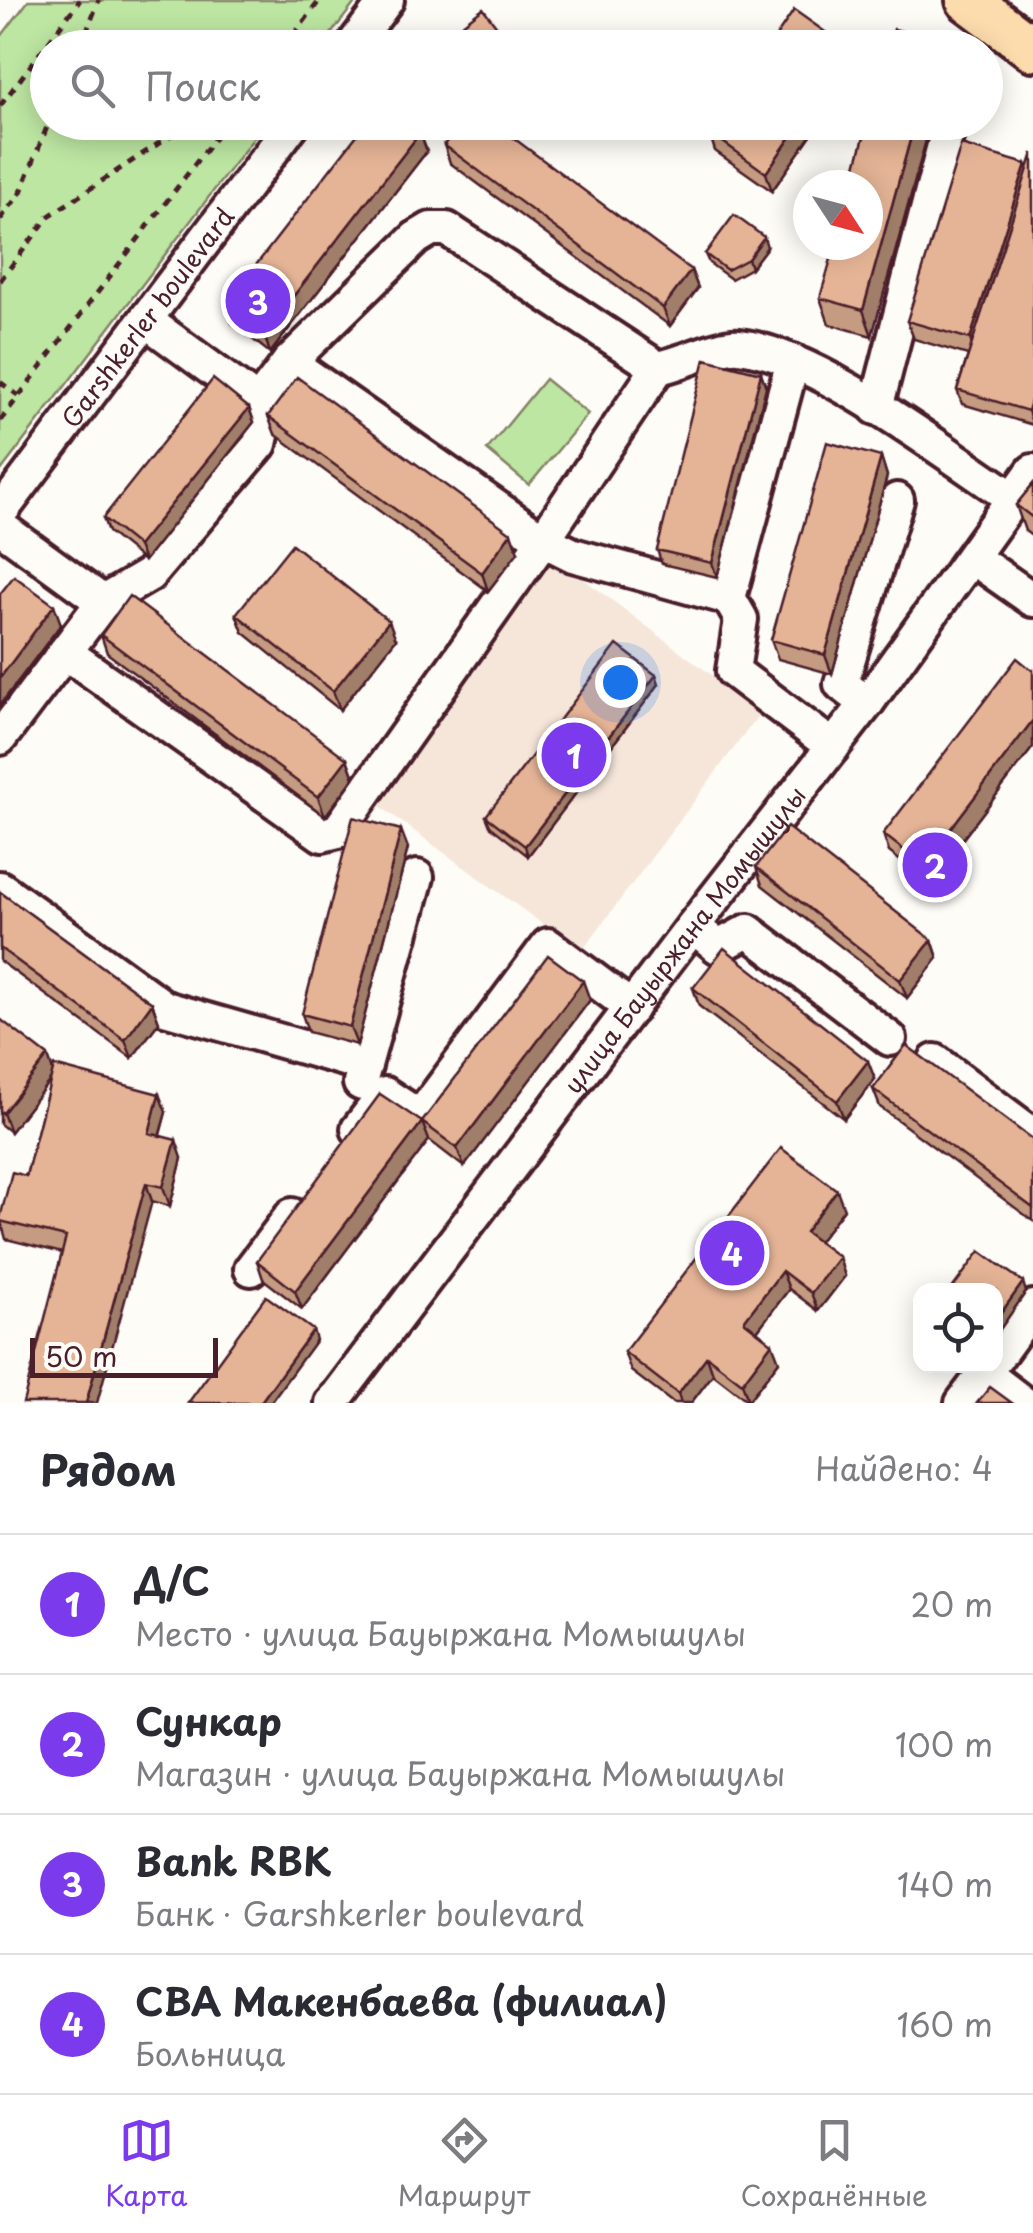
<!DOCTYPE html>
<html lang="ru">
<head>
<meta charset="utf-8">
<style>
	body { margin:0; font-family:"Playpen Sans",sans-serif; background:#f2f2f3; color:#2b2b33 }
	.controls { position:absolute; right:30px; bottom:30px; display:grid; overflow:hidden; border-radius:20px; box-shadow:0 5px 25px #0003 }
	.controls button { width:90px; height:90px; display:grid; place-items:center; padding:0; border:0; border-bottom:2px solid #e1e1e2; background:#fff; color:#2b2b33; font:50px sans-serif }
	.compass { position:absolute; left:793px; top:170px; width:90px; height:90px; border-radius:50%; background:#fff; box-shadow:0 5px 25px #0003; rotate:126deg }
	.scale { position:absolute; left:30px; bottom:25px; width:188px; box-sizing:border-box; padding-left:10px; border:5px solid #4a1f2b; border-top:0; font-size:28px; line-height:35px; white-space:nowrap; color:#4a1f2b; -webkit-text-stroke:8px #fdfcf7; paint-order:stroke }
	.you { position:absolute; left:620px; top:682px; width:35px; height:35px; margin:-25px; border:8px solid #fff; border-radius:50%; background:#1a73e8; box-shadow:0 0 0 15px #1a73e833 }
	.badge { display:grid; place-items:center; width:65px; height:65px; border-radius:50%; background:#7c3aed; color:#fff; font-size:32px; font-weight:700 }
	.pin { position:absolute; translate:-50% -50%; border:5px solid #fff; box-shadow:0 2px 10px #0006 }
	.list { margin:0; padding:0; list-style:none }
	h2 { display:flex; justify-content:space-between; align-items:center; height:130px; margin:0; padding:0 40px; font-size:42px }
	h2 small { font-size:32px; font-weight:400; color:#7c7c81 }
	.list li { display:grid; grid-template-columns:65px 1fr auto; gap:30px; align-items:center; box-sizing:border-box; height:140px; padding:0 40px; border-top:2px solid #e1e1e2 }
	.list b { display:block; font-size:38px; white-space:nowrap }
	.list p { margin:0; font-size:32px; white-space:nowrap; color:#7c7c81 }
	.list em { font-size:32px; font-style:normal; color:#7c7c81 }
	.icon { flex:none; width:55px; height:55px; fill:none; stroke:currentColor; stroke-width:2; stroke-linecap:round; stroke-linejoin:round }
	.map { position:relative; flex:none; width:1033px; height:1403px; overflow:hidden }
	.search { position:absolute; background:#fff; box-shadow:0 5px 25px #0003; left:30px; right:30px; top:30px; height:110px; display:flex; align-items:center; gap:25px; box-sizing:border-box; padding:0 35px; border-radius:55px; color:#7c7c81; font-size:38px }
	.sheet { height:690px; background:#fff }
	nav { display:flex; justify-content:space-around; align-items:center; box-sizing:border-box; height:140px; border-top:2px solid #e1e1e2; background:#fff; font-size:28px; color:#7c7c81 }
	nav a { display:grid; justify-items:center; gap:5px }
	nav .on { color:#7c3aed }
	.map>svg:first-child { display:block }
	.built { fill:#f6e6da }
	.green { fill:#bde6a2; stroke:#848266; stroke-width:2.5 }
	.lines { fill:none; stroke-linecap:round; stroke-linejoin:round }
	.minor-casing { stroke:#4a1f2b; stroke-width:40 }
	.major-casing { stroke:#4a1f2b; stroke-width:50 }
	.path { stroke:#4a1f2b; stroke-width:5; stroke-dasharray:8 8; stroke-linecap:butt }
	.minor { stroke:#fdfcf7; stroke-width:32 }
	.major { stroke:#fcdcac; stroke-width:42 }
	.wall { fill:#c59b81; stroke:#4a1f2b; stroke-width:2.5 }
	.shaded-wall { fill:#a07e69; stroke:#4a1f2b; stroke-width:2.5 }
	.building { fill:#e5b496; stroke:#4a1f2b; stroke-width:2.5 }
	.labels { text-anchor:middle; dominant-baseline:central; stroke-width:8; stroke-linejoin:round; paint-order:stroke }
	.street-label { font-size:25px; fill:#4a1f2b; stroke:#fdfcf7 }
</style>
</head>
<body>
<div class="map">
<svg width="1033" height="1403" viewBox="0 0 1033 1403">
	<rect width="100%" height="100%" fill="#fdfcf7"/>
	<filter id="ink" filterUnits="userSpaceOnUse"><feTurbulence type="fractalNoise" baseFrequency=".01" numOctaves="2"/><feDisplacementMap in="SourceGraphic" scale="20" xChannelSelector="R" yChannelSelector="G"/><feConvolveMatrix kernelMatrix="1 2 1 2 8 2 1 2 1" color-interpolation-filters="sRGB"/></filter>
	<g filter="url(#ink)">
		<path class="built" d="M553 556 761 712 581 952 370 799Z"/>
		<path class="green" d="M29 0H357L321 47 48 48V122L265 123 0 472V38Z
			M545 379 588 414 529 485 487 450Z"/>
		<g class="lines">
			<defs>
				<g id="minor">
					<path d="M351 48 387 0"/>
					<path d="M145 320 258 403 289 362 416 238 431 229H447L658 368C681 364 719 344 739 346 819 355 945 454 1014 499"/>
					<path d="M793 361 729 598 741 619 733 671 833 747"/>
					<path d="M658 368 543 540 573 555 729 598"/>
					<path d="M876 408 950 122"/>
					<path id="s1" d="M0 513 294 122"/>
					<path d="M0 527 103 602 65 652"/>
					<path d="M973 558 1033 600"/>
					<path d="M103 602 149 575 260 444 264 426 258 403"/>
					<path d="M867 703 841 684 897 500"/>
					<path d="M0 738 65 652 322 835 338 831 543 540 289 362"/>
					<path d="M0 888 165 1008 365 1065"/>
					<path d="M693 926 718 947 748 931 890 1039"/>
					<path d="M935 1061 1033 1135"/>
					<path d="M362 1084 360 1083 417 877"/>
					<path d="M358 1129 385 1094 420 1117 548 945 632 1008"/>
					<path d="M251 1269 292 1215"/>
					<path d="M996 1358 1033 1307"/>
					<path d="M984 1373 1023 1403"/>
					<path id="s2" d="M332 1403 693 926 867 703 1033 471"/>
					<path d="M962 1403 990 1366"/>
				</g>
				<path id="major" d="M968 0 1033 49"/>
			</defs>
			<use href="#minor" class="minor-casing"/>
			<use href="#major" class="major-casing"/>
			<path class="path" d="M80 48 99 0
				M284 48 320 0
				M0 106 80 0
				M0 220 21 192 49 122
				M0 281 49 216 191 122
				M0 382 19 396
				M0 421 227 122"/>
			<use href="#minor" class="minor"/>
			<use href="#major" class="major"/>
		</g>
		<path class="wall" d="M716 122H820L772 191 715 151 709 132Z
			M444 145 691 270 698 288 670 326 450 163Z
			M427 151 270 353 232 323 225 305Z
			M1026 164 1028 169 1033 425 962 404 957 390 968 355 914 339 907 321Z
			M868 245 872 336 829 324 820 298Z
			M767 247 751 268 731 279 709 263 705 254Z
			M761 373 766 387 717 577 662 564 657 550Z
			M249 408 254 422 144 561 108 532 103 518Z
			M268 416 518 552 488 591 275 434Z
			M881 457 887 476 832 674 778 659 771 640Z
			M1033 484V537L1025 531 1016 505Z
			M236 614 396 639 340 710 243 632Z
			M101 635 347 759 354 778 325 816 107 653Z
			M1033 671V747L929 883 889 852 883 834Z
			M656 675 659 684 528 856 490 826 486 816Z
			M408 848 357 1045 308 1032 302 1014Z
			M756 867 932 940 938 958 907 998 762 885Z
			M0 892 152 1003 159 1022 132 1058 0 961Z
			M693 988 875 1079 844 1119 699 1006Z
			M590 1000 464 1167 429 1140 302 1309 263 1279 257 1261 422 1122Z
			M0 1019 53 1071 166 1112 160 1135 182 1158 170 1206 152 1201 62 1253 6 1239 0 1218 26 1176 51 1079 10 1132 0 1124Z
			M873 1089 1033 1140V1221L880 1107Z
			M844 1209 818 1242 845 1276 818 1311 789 1289 757 1331 779 1361 748 1401 713 1374 691 1403H673L631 1371 624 1352Z"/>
		<path class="shaded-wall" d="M801 122H820L772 191 766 173Z
			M915 122H931L872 336 863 310Z
			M420 133 427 151 270 353 264 334Z
			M1026 164 1033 182 976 358 970 339Z
			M764 237 767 247 751 268 748 259Z
			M691 270 698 288 670 326 663 308Z
			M761 373 766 387 717 577 712 563Z
			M1033 394V425L1028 411Z
			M249 408 254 422 144 561 138 546Z
			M881 457 887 476 832 674 825 655Z
			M511 533 518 552 488 591 482 573Z
			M54 605 61 624 0 705V678Z
			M389 621 396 639 340 710 333 691Z
			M656 675 659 684 528 856 525 846Z
			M1033 720V747L929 883 923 865Z
			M347 759 354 778 325 816 318 797Z
			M401 830 408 848 357 1045 350 1027Z
			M932 940 938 958 907 998 900 980Z
			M583 981 590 1000 464 1167 457 1148Z
			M152 1003 159 1022 132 1058 125 1040Z
			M48 1056 54 1075 10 1132 3 1113Z
			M868 1061 875 1079 844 1119 837 1101Z
			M159 1094 166 1112 155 1151 149 1133Z
			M422 1122 429 1140 302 1309 295 1291Z
			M176 1140 182 1158 170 1206 163 1187Z
			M146 1183 152 1201 97 1403H86Z
			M837 1190 844 1209 812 1250 805 1232Z
			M839 1257 845 1276 818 1311 811 1293Z
			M782 1271 789 1289 751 1339 744 1321Z
			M1023 1282 1026 1292 996 1335V1320Z
			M313 1330 316 1340 270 1403H260Z
			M772 1343 779 1361 748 1401 742 1383Z
			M707 1356 713 1374 691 1403H681L678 1394Z"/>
		<path class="building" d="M483 8 509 43 504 48H431Z
			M794 10 848 48H768Z
			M894 29 937 40 935 48H889Z
			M367 122H407L420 133 264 334 225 305Z
			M460 122H492L691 270 663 308 444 145Z
			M716 122H801L766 173 709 132Z
			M868 122H915L863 310 820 298 835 245H868V185H851Z
			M961 145 1026 164 970 339 907 321Z
			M1033 153V394L1028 411 957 390Z
			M734 215 764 237 748 259 727 270 705 254Z
			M705 359 761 373 712 563 657 550Z
			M297 377 511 533 482 573 268 416Z
			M213 379 249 408 138 546 103 518Z
			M827 442 881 457 825 655 771 640Z
			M1033 484V518L1016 505Z
			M292 544 389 621 333 691 236 614Z
			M14 576 54 605 0 678V594Z
			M129 596 347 759 318 797 101 635Z
			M617 645 656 675 525 846 486 816Z
			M1017 658 1033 671V720L923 865 883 834Z
			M353 817 401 830 350 1027 302 1014Z
			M787 827 932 940 900 980 756 867Z
			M0 892 152 1003 125 1040 0 948Z
			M724 948 868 1061 837 1101 693 988Z
			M548 955 583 981 457 1148 422 1122Z
			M0 1019 48 1056 3 1113 0 1111Z
			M906 1045 1033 1140V1208L873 1089Z
			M54 1066 159 1094 149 1133 176 1140 163 1187 146 1183 86 1403H23L66 1237 0 1221V1218L12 1172 26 1176Z
			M380 1094 422 1122 295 1291 257 1261Z
			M781 1148 837 1190 805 1232 839 1257 811 1293 782 1271 744 1321 772 1343 742 1383 707 1356 678 1394 624 1352Z
			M980 1251 1023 1282 996 1320V1290H951Z
			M266 1296 313 1330 260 1403H188Z
			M990 1387 1012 1403H977Z"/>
	</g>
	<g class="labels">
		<g class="street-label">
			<text stroke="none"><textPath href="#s1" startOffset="245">Garshkerler boulevard</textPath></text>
			<text stroke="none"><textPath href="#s2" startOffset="582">улица Бауыржана Момышулы</textPath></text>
		</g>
	</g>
</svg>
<div class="controls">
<button><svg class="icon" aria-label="locate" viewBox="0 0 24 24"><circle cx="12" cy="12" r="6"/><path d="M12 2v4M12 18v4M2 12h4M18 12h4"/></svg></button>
</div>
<svg class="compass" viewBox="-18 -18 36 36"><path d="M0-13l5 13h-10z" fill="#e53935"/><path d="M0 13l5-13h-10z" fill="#7c7c81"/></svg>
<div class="scale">50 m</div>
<div class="you"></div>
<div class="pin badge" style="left:574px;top:755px">1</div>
<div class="pin badge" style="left:935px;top:865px">2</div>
<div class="pin badge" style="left:258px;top:301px">3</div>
<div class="pin badge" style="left:732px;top:1253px">4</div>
<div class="search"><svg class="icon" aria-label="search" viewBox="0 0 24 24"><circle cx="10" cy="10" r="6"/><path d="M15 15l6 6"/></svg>Поиск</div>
</div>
<section class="sheet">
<h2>Рядом<small>Найдено: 4</small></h2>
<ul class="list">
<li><span class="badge">1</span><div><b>Д/С</b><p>Место · улица Бауыржана Момышулы</p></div><em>20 m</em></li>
<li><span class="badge">2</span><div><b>Сункар</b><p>Магазин · улица Бауыржана Момышулы</p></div><em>100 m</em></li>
<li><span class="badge">3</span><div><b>Bank RBK</b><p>Банк · Garshkerler boulevard</p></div><em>140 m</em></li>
<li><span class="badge">4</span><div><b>СВА Макенбаева (филиал)</b><p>Больница</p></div><em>160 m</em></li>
</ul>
</section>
<nav>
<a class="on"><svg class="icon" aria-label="map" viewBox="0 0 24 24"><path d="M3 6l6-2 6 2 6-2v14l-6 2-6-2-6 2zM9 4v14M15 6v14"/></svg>Карта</a>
<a><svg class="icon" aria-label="directions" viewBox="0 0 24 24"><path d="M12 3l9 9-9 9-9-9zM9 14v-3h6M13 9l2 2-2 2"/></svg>Маршрут</a>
<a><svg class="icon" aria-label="saved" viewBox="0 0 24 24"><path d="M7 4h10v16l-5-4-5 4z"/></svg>Сохранённые</a>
</nav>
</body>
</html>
